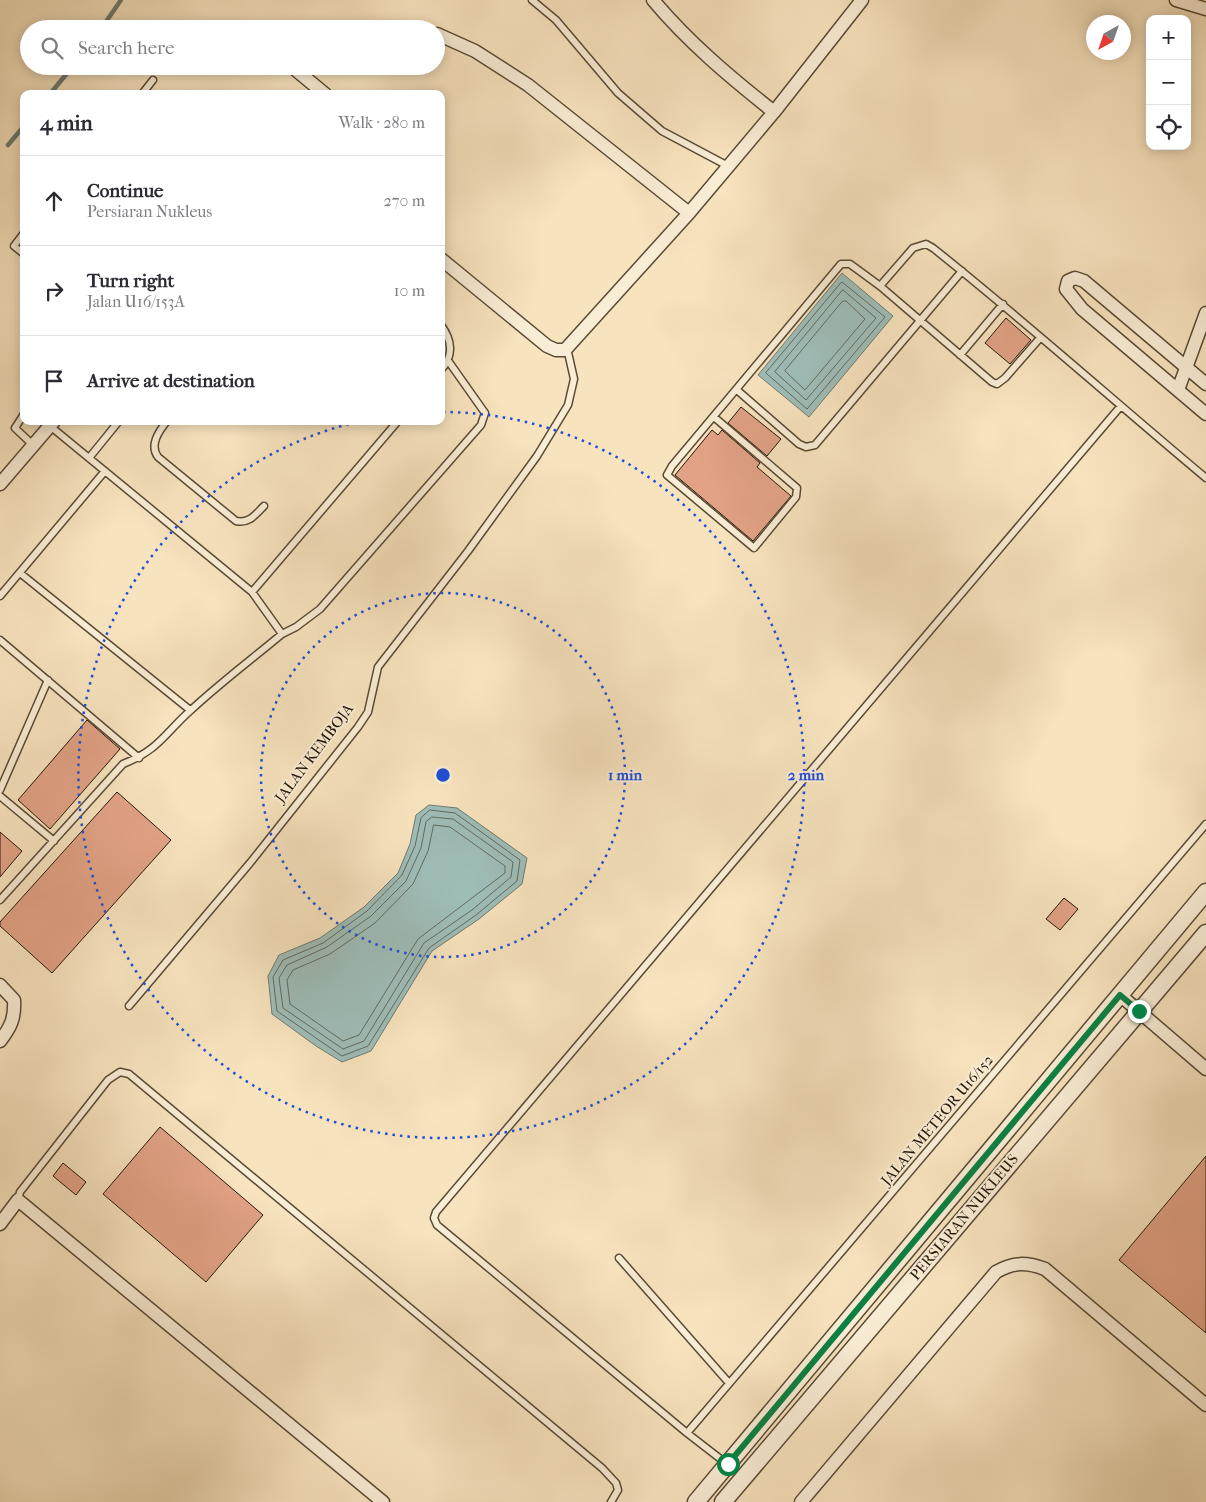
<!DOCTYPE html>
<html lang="en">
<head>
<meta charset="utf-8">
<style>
	body { margin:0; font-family:"IM FELL French Canon",serif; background:#f7f7f7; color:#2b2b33 }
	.controls { position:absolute; right:15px; top:15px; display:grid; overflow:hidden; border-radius:10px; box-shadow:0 2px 12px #0003 }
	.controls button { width:45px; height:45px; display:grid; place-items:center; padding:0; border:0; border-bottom:1px solid #e1e1e2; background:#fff; color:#2b2b33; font:25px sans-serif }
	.compass { position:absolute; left:1086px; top:15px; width:45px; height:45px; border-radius:50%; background:#fff; box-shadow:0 2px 12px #0003; rotate:220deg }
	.stop { position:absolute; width:15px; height:15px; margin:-11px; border:4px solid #0b8043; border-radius:50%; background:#fff }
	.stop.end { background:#0b8043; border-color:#fff; box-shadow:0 1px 5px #0008 }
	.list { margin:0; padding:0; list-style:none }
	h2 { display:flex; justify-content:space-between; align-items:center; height:65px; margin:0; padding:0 20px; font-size:21px }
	h2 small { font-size:16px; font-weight:400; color:#7c7c81 }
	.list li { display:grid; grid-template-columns:32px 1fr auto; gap:15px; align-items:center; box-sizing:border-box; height:90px; padding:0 20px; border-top:1px solid #e1e1e2 }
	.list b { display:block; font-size:19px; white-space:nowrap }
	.list p { margin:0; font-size:16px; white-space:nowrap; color:#7c7c81 }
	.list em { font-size:16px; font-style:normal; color:#7c7c81 }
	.icon { flex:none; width:28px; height:28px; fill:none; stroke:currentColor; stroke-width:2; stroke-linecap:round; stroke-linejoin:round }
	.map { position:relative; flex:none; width:1206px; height:1502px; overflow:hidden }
	.search { position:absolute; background:#fff; box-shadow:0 2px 12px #0003; left:20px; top:20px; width:425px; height:55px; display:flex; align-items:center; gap:12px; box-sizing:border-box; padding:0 18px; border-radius:28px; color:#7c7c81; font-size:19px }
	.panel { position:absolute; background:#fff; box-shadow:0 2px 12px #0003; left:20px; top:90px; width:425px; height:335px; border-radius:10px }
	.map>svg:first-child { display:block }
	.water { fill:#9ebdb8; stroke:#6d7b71 }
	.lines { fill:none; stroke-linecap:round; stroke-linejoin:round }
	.shore { stroke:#616a60; stroke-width:1 }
	.stream { stroke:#6d7b71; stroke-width:4.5 }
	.building { fill:#e2a286; stroke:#241707 }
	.service-casing { stroke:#594a35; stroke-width:9 }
	.minor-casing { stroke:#594a35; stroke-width:15 }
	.tertiary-casing { stroke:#594a35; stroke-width:19 }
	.service { stroke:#faedd5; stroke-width:6 }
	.minor { stroke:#faedd5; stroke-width:12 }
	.tertiary { stroke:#faedd5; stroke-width:16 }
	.route { stroke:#0b8043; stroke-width:6 }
	.ring { fill:none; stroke:#1d4ed8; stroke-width:2.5; stroke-dasharray:2.5 5 }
	.labels { text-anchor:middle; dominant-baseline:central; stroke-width:4; stroke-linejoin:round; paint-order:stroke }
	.street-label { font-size:15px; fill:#241707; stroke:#faedd5 }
	.centre { fill:#1d4ed8; stroke:#faedd5; stroke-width:2.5 }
	.ring-label { font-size:15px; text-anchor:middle; font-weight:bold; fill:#1d4ed8; stroke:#faedd5; stroke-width:4; stroke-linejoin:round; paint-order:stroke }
</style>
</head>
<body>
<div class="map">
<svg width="1206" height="1502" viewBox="0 0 1206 1502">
	<rect width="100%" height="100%" fill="#f7e3be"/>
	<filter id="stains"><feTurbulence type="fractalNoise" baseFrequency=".004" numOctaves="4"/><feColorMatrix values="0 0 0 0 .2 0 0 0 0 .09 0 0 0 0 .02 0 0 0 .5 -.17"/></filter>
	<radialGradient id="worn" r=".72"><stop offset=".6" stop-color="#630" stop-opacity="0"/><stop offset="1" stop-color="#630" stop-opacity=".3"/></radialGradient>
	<path class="water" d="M842 273 893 316 809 417 758 375Z
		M429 805 457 808 527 858 522 884 479 919 432 951 371 1051 342 1062 316 1046 272 1014 268 976 279 955 320 938 364 907 398 873 410 844 416 815Z"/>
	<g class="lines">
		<path class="shore" d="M842 282 885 317 807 409 766 373Z
			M843 290 876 318 806 400 775 372Z
			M843 301H846L865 319 805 390 785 371Z
			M430 810 455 813 520 860 517 881 476 915 429 948 368 1046 342 1056 277 1011 273 977 283 960 323 943 367 911 402 875 415 846 421 818Z
			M432 817 453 819 513 862 511 877 472 910 424 943 364 1041 343 1049 283 1008 279 978 287 965 327 947 371 916 406 881 421 848 426 822Z
			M434 825 450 827 505 866V873L418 939 359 1035 343 1041 290 1004 287 980 293 970 330 954 375 923 413 884 428 851Z"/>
		<path class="stream" d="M101 29 121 0
			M50 94 73 66
			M8 145 24 126"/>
	</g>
	<path class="building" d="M1006 318 1031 340 1010 364 985 343Z
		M741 407 781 439 767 456 728 423Z
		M712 430 718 435 722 430 760 463 757 467 791 496 753 541 675 475Z
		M87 720 120 749 50 829 18 800Z
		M117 792 171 840 52 973 0 926V922Z
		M0 832 22 851 0 877Z
		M1064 898 1078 909 1060 930 1046 919Z
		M160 1127 263 1215 206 1282 103 1194Z
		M1206 1156V1333L1119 1260Z
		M63 1163 86 1182 76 1195 53 1176Z"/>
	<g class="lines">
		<defs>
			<path id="service" d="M532 0 556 20 618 93 662 131 728 166
				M142 94 153 80
				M24 233 14 246 24 254
				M880 286 913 248 926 244 933 248C1026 322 1115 402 1206 478
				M441 325C452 340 454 356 441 370
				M960 355 1003 304
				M737 390 799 444 806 447 815 445 962 271
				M24 414 15 428 33 445
				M714 417 797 488 796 497 754 548 667 475 672 466 841 264H850L880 286 992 382 997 384 1005 378 1040 338
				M167 421C159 431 149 445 158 457L236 521C249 524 255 515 264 506
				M50 426 252 592 282 634 296 627 320 609 481 425 485 413 449 362
				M89 458 119 421
				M20 573 190 710
				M252 592 398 421
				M0 596 105 471
				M0 640 139 758
				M0 790 48 680
				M0 796 54 841
				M0 900 123 764C160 749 164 734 191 710 220 683 252 659 282 634
				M129 1006 250 863 358 727 368 712 378 667 468 551 537 456 568 405 574 379 567 348
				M18 1200 20 1192 108 1080 120 1072 129 1074 602 1468 616 1483 618 1490 611 1502
				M619 1258 729 1383
				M687 1433 1206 824
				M727 1464 687 1433 437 1225 434 1218 436 1212 1120 407"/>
			<path id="minor" d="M653 0C688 42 731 78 774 112
				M1176 0 1206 9
				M437 34 475 51 528 85 689 213
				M291 66 325 94
				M441 259 547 346 556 350H565L689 213 774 112 862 0
				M1206 384 1084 281 1075 278 1068 281 1066 289 1082 309 1206 414
				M1178 390 1206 313
				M0 484 54 421
				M0 985 14 1000C15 1018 11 1027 0 1041
				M1120 995 1206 1069
				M0 1224 18 1200 383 1502
				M801 1502 996 1272C1014 1262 1026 1262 1045 1269L1206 1405"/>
			<path id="tertiary" d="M696 1502 1206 892
				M723 1502 1206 933"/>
		</defs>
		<use href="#service" class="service-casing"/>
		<use href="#minor" class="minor-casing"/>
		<use href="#tertiary" class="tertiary-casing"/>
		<use href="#service" class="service"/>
		<use href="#minor" class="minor"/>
		<use href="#tertiary" class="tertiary"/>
	</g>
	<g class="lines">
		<path class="route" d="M728 1464 1120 995 1139 1011"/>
	</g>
	<g class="ring">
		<circle cx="443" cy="775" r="182"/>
		<path d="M443 412A363 363 0 1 1 361 421"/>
	</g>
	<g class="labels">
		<g class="street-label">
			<text transform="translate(314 753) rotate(-53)">JALAN KEMBOJA</text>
			<text transform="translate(937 1120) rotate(-50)">JALAN METEOR U16/152</text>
			<text transform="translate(964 1217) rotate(-50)">PERSIARAN NUKLEUS</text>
		</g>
	</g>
	<circle cx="443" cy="775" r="8" class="centre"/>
	<g class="ring-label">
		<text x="625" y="780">1 min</text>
		<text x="806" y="780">2 min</text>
	</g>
	<rect width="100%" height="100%" filter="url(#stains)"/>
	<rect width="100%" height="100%" fill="url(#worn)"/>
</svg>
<div class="controls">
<button>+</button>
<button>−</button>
<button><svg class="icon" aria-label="locate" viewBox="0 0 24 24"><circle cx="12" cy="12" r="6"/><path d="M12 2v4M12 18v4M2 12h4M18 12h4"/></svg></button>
</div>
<svg class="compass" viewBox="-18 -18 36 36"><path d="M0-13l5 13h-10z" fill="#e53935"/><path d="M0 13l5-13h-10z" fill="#7c7c81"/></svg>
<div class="stop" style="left:728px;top:1464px"></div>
<div class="stop end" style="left:1139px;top:1011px"></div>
<div class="search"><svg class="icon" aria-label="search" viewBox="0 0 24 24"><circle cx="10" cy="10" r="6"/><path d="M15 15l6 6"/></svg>Search here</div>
<section class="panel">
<h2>4 min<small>Walk · 280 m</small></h2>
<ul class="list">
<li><svg class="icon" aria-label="ahead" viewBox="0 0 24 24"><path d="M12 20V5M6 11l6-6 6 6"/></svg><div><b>Continue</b><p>Persiaran Nukleus</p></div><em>270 m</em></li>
<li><svg class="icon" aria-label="right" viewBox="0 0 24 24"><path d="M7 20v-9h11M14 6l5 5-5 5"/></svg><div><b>Turn right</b><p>Jalan U16/153A</p></div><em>10 m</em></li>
<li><svg class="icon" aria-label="arrive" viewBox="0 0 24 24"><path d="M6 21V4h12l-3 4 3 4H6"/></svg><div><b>Arrive at destination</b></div></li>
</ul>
</section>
</div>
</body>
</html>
